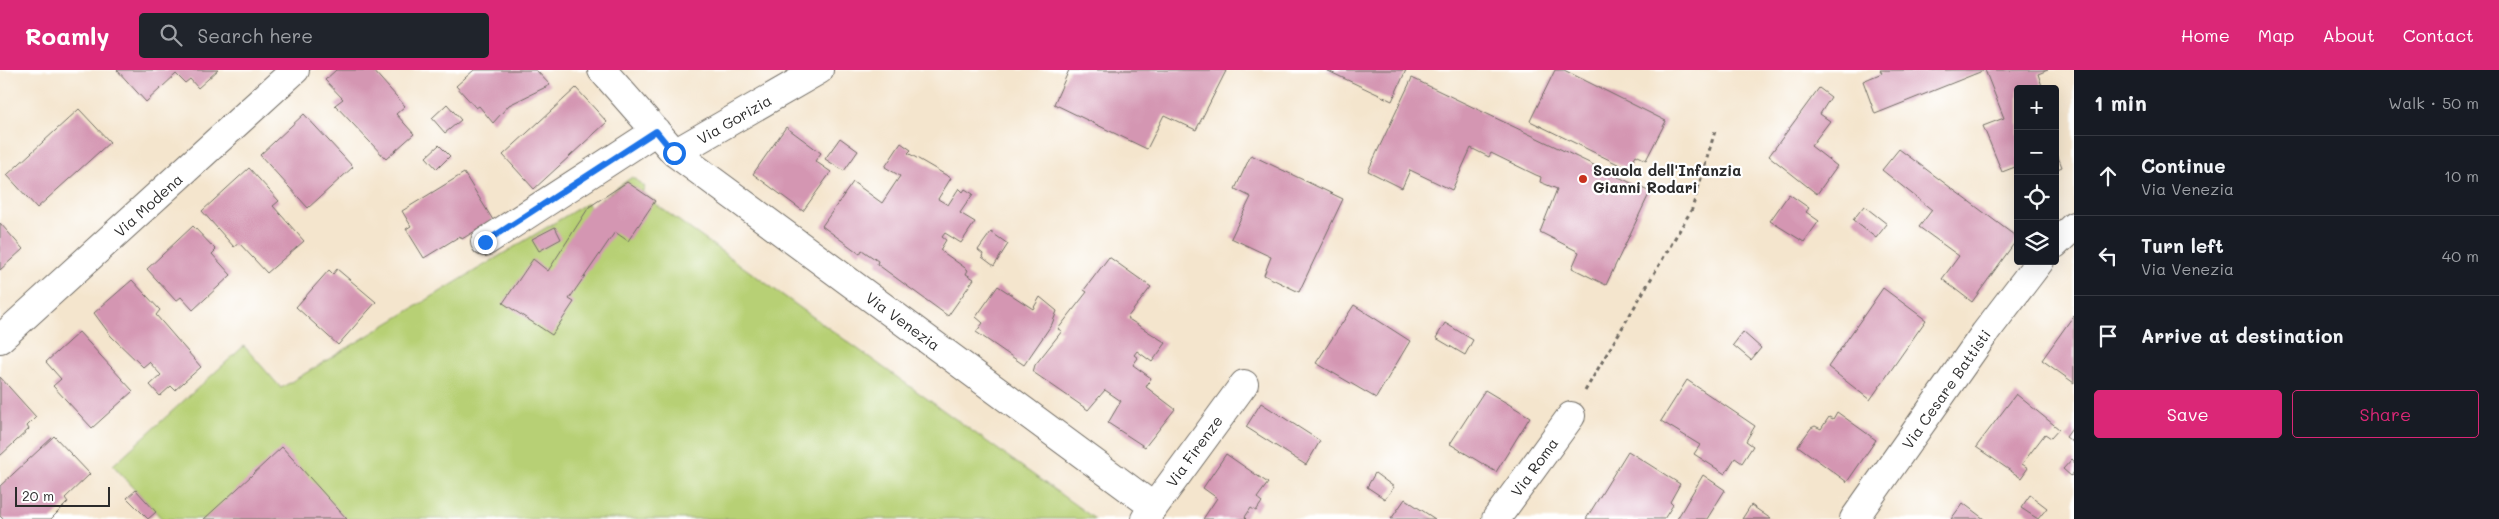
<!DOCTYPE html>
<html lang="en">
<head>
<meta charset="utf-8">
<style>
	body { margin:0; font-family:Mali,sans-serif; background:#20242c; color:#f1f3f6 }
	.controls { position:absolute; right:15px; top:15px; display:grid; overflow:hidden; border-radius:5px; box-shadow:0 5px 20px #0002 }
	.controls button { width:45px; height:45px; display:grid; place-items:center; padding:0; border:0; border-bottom:1px solid #363941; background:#171b24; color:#f1f3f6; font:25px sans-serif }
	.scale { position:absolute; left:15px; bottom:12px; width:95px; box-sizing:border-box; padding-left:5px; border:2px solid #2b2b2b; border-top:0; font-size:14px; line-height:18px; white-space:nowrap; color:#2b2b2b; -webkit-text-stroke:4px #fff; paint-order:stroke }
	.stop { position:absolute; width:15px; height:15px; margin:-11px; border:4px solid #1a73e8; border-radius:50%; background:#fff }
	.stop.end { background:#1a73e8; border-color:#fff; box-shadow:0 1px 5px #0008 }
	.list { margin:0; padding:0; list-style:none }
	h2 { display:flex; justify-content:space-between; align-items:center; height:65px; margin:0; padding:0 20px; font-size:21px }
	h2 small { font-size:16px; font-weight:400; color:#9ea1a6 }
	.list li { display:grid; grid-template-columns:32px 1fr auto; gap:15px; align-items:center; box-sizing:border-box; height:80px; padding:0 20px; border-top:1px solid #363941 }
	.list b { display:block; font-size:19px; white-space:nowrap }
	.list p { margin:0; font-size:16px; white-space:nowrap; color:#9ea1a6 }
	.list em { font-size:16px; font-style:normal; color:#9ea1a6 }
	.actions { display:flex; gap:10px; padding:15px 20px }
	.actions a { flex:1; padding:11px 0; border:1px solid #db2777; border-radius:5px; text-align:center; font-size:18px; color:#db2777 }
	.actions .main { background:#db2777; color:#fff }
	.icon { flex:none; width:28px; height:28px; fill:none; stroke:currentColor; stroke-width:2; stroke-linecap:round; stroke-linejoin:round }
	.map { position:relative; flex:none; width:2074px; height:449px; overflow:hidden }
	header { display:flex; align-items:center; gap:30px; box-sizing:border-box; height:70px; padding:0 25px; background:#db2777; color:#fff }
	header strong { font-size:24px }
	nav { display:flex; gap:28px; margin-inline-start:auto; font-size:18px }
	.search { width:350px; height:45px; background:#20242c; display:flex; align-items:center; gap:12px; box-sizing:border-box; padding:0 18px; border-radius:5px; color:#9ea1a6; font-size:19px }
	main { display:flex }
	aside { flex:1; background:#171b24 }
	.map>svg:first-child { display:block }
	.green { fill:#b7d075; stroke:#717e50 }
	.building { fill:#d496b2 }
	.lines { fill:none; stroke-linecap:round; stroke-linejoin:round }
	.minor-casing { stroke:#716c64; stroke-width:30 }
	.tertiary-casing { stroke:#716c64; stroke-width:30 }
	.path { stroke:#716c64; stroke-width:3; stroke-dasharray:4 4; stroke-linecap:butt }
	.minor { stroke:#fff; stroke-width:28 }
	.tertiary { stroke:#fff; stroke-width:28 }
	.route { stroke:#1a73e8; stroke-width:6 }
	.poi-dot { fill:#c8321e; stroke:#fff; stroke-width:2 }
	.labels { text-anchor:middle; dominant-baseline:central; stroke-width:4.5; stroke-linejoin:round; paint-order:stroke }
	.street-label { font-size:15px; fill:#2b2b2b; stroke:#fff }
	.poi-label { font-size:15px; font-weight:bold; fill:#2b2b2b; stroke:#fff; text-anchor:start }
</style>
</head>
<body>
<header>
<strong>Roamly</strong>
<div class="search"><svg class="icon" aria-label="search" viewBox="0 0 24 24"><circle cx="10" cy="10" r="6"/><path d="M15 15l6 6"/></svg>Search here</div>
<nav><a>Home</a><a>Map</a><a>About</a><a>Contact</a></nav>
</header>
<main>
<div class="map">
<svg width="2074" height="449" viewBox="0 0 2074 449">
	<rect width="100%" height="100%" fill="#fff"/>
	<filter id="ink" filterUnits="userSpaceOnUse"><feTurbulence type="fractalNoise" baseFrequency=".02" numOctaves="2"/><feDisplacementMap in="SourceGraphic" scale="10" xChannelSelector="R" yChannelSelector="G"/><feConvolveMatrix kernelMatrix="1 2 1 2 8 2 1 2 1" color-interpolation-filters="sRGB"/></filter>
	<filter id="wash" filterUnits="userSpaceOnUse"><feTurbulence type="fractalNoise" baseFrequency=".0096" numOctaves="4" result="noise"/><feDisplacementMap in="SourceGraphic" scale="20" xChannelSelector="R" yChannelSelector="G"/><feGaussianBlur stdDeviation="1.12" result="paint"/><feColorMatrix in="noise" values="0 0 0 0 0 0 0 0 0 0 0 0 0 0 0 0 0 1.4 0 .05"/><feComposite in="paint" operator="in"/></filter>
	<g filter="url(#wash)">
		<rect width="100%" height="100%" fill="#f4e5cd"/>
		<path class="green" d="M632 107 645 117 642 122 655 131 654 133 1095 449H162L113 395 244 276 281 318 587 133 590 137Z"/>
		<g id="blocks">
			<path class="building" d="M117 0H218L198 18 190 9 185 13 176 4 146 32Z
				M336 0H373L405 36 396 44 414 64 386 89 335 35 343 29 325 10Z
				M474 0H536L550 15 509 35 493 53 479 36 476 38 456 16Z
				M1069 0H1223L1226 1 1196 60 1164 45 1147 79 1054 34Z
				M1326 0H1406L1392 31Z
				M1555 0H1564L1666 51 1646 90 1636 85 1628 99 1530 51Z
				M1880 0H2048L2038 4 2043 19H2018V103L2015 97 2002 102 1983 56 2004 48 1985 0 1875 44 1863 11 1882 3Z
				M1412 8 1650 122 1606 215 1572 198 1579 182 1540 162 1557 119 1540 112 1541 107 1536 105 1491 83 1489 87 1471 78 1452 120 1410 100 1402 118 1368 101Z
				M576 18 607 52 534 119 503 85Z
				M1819 18 1831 27 1820 44 1830 51 1811 76 1837 96 1817 124 1769 86Z
				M447 34 461 50 445 63 432 48Z
				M79 39 110 72 37 138 7 105Z
				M304 44 353 97 308 138 260 85Z
				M786 57 821 83 815 91 831 102 803 141 753 104Z
				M840 68 858 81 844 101 825 89Z
				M901 73 911 80 908 83 951 108 938 129 948 135 959 118 963 122 965 119 973 124 960 143 975 152 961 173 945 163 942 167 946 170 940 180 968 200 966 204 974 209 948 246 877 194 878 191 862 180 860 184 822 156 853 112 882 133 900 106 885 97Z
				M439 75 450 86 437 99 426 87Z
				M1899 79 2018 168 1972 232 1942 209 1959 186 1919 157 1932 140 1882 100Z
				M2055 79 2062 97 2055 100Z
				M1251 85 1343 129 1299 222 1264 205 1271 187 1231 168 1251 127 1235 119Z
				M249 98 279 131 273 136 304 171 267 203 239 173 234 177 202 141Z
				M464 103 493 150 462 169 460 166 424 188 406 159 411 156 402 141Z
				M627 112 655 131 628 171 615 162 569 229 574 232 552 265 503 233 533 189 548 201 589 137Z
				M1789 124 1809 138 1806 142 1819 151 1804 172 1770 151Z
				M1864 136 1887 154 1876 168 1853 150Z
				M0 153 23 179 0 200Z
				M193 156 216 180 212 184 231 205 193 240 181 227 176 231 147 199Z
				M555 157 561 169 539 181 532 169Z
				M991 162 1008 174 994 196 982 187 983 184 978 180Z
				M1109 187 1151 217 1127 248 1166 273 1152 292 1137 281 1134 285 1138 288 1133 295 1151 308 1146 317 1175 339 1145 377 1108 353 1121 331 1105 320 1088 340 1033 302 1035 295 1062 261 1058 259 1087 222 1084 220Z
				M337 199 376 232 338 275 296 237 329 200 333 204Z
				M132 210 160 240 156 245 201 297 175 320 171 316 160 326 150 315 161 305 149 292 143 297 111 266 94 243Z
				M998 216 1033 239 1040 227 1057 241 1052 254 1024 295 976 262 983 253 976 247Z
				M1883 218 1926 250 1870 330 1828 297Z
				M1354 235 1410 271 1376 328 1316 293Z
				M2074 245V313L2042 290Z
				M1445 253 1473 270 1465 285 1436 268Z
				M79 262 133 321 92 358 53 316 61 309 46 292Z
				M1743 262 1761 278 1751 290 1733 275Z
				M0 307 36 347 27 356 29 359 0 386Z
				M1687 310 1755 356 1746 371 1753 376 1742 393 1735 388 1725 404 1694 384 1700 375 1661 351Z
				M1485 320 1530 347 1496 402 1450 374Z
				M2016 324 2059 359 2051 368 2045 364 2022 394 2028 398 2021 408 1976 377Z
				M1261 333 1320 371 1306 395 1246 357Z
				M1837 342 1876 370 1847 412 1798 376 1811 358 1815 356 1821 359 1829 347 1833 349Z
				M2074 356V373L2066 367Z
				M54 366 90 404 65 428 68 432 51 449H3L0 446V416Z
				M282 377 347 449H204L237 419Z
				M1628 381 1680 414 1670 432 1673 435 1664 449H1586Z
				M1226 384 1268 413 1257 428 1262 432 1256 441 1251 438 1245 447 1247 449H1203L1217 428 1203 418Z
				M2072 389 2074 391V402L2071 406 2063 399Z
				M1375 403 1394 417 1385 429 1367 417Z
				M1703 405 1725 420 1707 449H1677Z
				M136 420 156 442 148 449 127 428Z
				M2030 425 2047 438 2038 449 2021 438Z
				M1405 429 1435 449H1391Z
				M1963 433 1984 449H1951Z
				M1751 435 1771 449H1742Z"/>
		</g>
	</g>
	<g filter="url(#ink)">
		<use href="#blocks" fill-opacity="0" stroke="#716c64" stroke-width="1"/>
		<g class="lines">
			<defs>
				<path id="minor" d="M602 0 675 83 1154 437
					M675 83 819 0
					M485 172 656 61
					M0 269 295 0
					M1145 449 1244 314
					M1496 449 1571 346"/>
				<path id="tertiary" d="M2055 174 2074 156
					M1854 449 1985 263 2040 191"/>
			</defs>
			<use href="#minor" class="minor-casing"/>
			<use href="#tertiary" class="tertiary-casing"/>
			<path class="path" d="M1585 321 1692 139 1715 61"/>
			<use href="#minor" class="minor"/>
			<use href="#tertiary" class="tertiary"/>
		</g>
	</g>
	<g class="lines" filter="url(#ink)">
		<path class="route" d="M485 172 656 61 674 83"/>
	</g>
	<circle class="poi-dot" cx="1583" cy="109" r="5"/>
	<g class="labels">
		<g class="street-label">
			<text transform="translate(734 49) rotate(-30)">Via Gorizia</text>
			<text transform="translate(148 135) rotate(-42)">Via Modena</text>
			<text transform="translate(903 251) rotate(36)">Via Venezia</text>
			<text transform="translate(1946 319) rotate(-55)">Via Cesare Battisti</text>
			<text transform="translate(1194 381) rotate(-54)">Via Firenze</text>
			<text transform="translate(1534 397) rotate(-54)">Via Roma</text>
		</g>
		<g class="poi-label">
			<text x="1593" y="100">Scuola dell'Infanzia<tspan x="1593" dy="17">Gianni Rodari</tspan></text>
		</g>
	</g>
</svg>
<div class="controls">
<button>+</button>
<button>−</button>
<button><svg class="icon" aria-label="locate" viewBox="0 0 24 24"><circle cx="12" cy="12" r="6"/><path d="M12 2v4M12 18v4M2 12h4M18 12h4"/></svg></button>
<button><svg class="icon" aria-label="layers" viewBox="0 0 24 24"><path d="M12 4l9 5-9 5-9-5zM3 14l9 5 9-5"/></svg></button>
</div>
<div class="scale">20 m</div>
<div class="stop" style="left:674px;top:83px"></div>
<div class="stop end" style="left:485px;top:172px"></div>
</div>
<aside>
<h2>1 min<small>Walk · 50 m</small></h2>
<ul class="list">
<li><svg class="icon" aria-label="ahead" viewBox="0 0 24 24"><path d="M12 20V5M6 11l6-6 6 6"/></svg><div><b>Continue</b><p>Via Venezia</p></div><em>10 m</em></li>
<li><svg class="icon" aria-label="left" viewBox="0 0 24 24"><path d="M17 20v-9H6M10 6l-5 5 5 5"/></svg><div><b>Turn left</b><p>Via Venezia</p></div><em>40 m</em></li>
<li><svg class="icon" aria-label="arrive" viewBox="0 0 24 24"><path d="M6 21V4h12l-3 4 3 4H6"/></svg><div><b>Arrive at destination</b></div></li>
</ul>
<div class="actions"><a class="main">Save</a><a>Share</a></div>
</aside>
</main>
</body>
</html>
